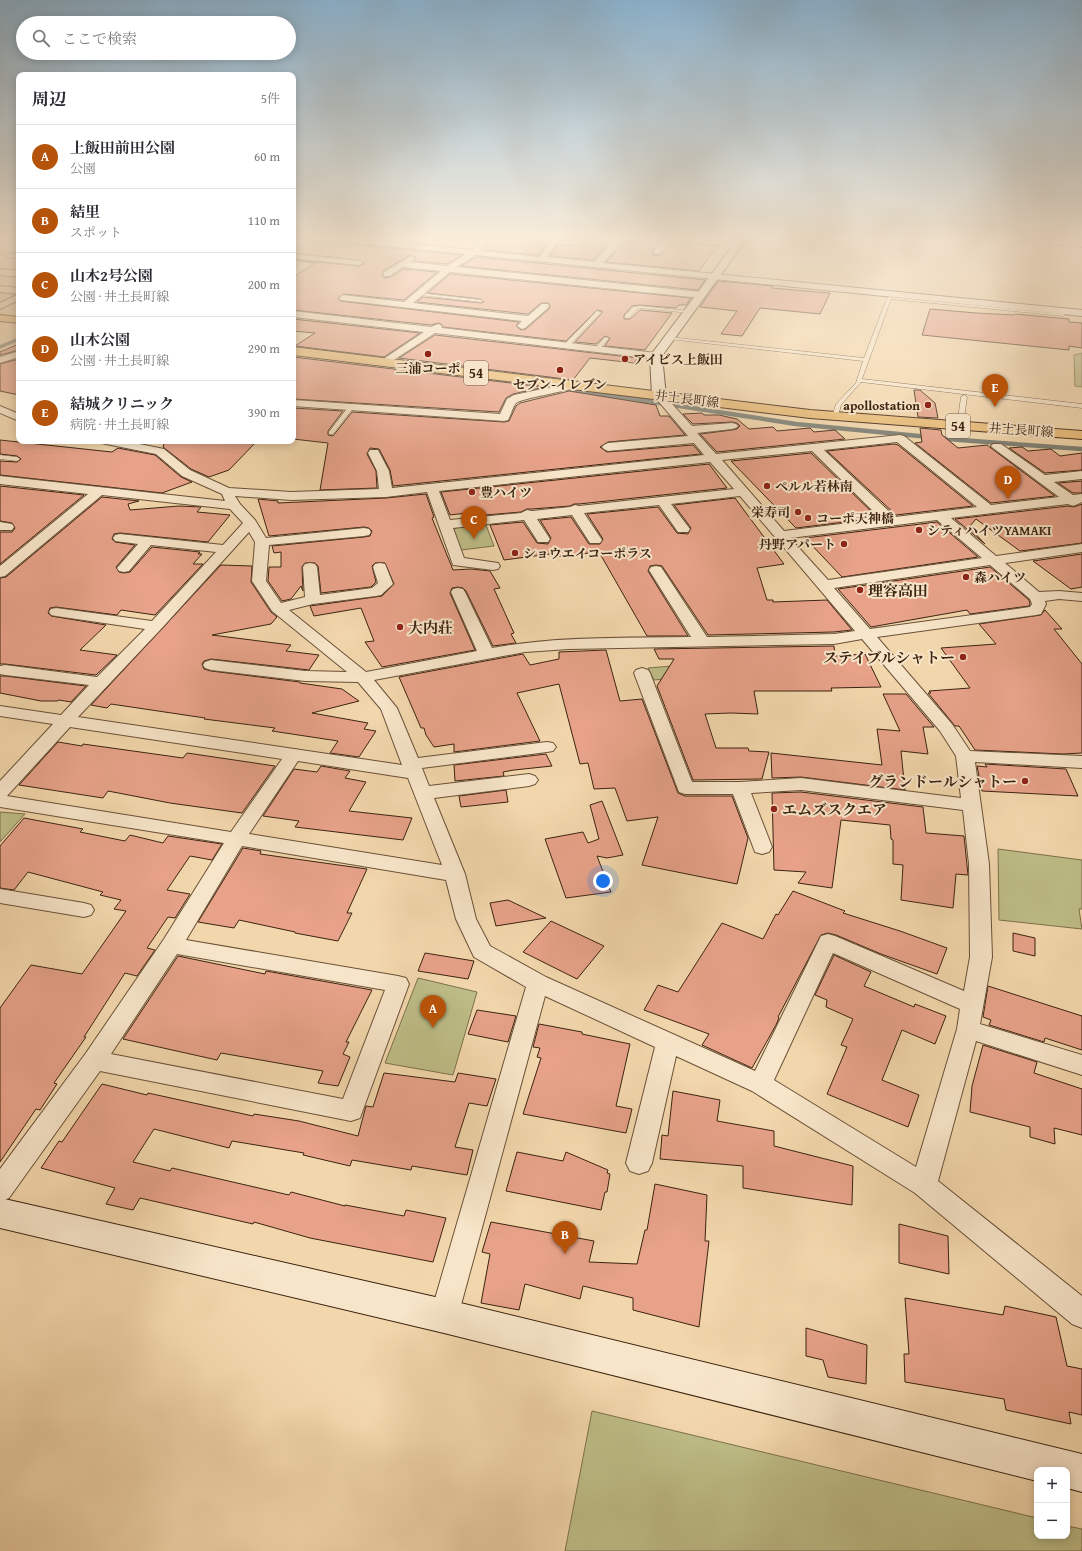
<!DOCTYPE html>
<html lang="ja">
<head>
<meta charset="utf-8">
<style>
	body { margin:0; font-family:"Gentium Book Plus","Noto Serif JP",serif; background:#f7f7f7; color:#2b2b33 }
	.controls { position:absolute; right:12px; bottom:12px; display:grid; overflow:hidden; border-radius:8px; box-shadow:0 2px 10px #0003 }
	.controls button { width:36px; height:36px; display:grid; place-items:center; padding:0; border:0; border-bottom:1px solid #e1e1e2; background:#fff; color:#2b2b33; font:20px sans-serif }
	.you { position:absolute; left:603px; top:881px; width:14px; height:14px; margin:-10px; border:3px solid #fff; border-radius:50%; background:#1a73e8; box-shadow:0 0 0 6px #1a73e833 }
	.badge { display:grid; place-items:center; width:26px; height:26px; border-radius:50%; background:#b45309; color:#fff; font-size:13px; font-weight:700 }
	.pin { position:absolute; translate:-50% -33px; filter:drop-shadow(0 1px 2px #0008) }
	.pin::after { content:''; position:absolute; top:21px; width:14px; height:12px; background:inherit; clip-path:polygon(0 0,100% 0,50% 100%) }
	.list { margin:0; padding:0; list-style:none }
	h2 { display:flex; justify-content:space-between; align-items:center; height:52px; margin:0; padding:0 16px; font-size:17px }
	h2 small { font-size:13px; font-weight:400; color:#7c7c81 }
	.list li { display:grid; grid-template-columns:26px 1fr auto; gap:12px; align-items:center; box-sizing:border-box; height:64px; padding:0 16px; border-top:1px solid #e1e1e2 }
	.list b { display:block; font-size:15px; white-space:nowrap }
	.list p { margin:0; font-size:13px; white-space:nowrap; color:#7c7c81 }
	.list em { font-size:13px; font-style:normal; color:#7c7c81 }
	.icon { flex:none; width:22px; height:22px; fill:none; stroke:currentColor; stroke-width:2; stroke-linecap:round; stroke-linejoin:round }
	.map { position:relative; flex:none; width:1082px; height:1551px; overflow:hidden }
	.search { position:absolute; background:#fff; box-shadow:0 2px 10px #0003; left:16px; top:16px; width:280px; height:44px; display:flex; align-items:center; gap:10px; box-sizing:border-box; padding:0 14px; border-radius:22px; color:#7c7c81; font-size:15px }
	.panel { position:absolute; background:#fff; box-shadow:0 2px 10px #0003; left:16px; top:72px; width:280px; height:372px; border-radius:8px }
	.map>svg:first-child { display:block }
	.green { fill:#bebd87; stroke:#7d704c }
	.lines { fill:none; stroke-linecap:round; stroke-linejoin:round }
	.stream-far1 { stroke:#787c72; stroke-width:3.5 }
	.stream { stroke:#787c72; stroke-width:4.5 }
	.building { fill:#e7a289; stroke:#3c2310 }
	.lane-casing { stroke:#6a5037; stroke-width:1 }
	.street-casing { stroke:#6a5037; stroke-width:2 }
	.secondary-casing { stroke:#3c2310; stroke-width:2 }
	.primary-casing { stroke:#3c2310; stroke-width:2 }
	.lane { fill:#f7e5c9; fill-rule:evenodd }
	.street { fill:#f7e5c9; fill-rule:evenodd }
	.secondary { fill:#f7e5c9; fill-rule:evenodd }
	.primary { fill:#eabc76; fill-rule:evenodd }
	.poi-dot { fill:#8f2418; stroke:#f7e5c9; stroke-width:1.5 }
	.labels { text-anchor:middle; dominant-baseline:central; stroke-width:4; stroke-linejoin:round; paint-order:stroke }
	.far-poi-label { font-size:13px; font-weight:bold; fill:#3c2310; stroke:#f7e5c9; text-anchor:start }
	.far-street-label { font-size:13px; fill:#3c2310; stroke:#f7e5c9 }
	.shield { fill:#f7e5c9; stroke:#745d48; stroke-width:1 }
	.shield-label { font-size:14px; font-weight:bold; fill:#3c2310 }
	.poi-label { font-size:15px; font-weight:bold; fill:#3c2310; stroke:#f7e5c9; text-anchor:start }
</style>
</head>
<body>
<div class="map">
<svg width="1082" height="1551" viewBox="0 0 1082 1551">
	<rect width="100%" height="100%" fill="#f3d7ac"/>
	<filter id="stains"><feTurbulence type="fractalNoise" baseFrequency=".005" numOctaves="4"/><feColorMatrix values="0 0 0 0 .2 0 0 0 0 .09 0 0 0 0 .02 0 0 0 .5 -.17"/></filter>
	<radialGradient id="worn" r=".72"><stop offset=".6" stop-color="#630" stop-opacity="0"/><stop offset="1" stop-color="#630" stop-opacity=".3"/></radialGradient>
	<path class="green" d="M1082 353V387L1075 386 1074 355Z
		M486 525 494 546 461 550 452 532 457 527Z
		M697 664 703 676 654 680 648 668Z
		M0 812 25 814 0 842Z
		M998 849 1082 860V909H1079L1082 929 999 920Z
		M418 978 477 992 453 1075 385 1063Z
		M592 1411 1037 1518V1536H1067V1526L1082 1529V1551H565Z"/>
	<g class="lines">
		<path class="stream-far1" d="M0 347 19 339"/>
		<path class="stream" d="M562 388 796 424 960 440 1082 449
			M523 390 548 388"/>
	</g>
	<path class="building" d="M308 240 462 255 447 264 414 261 416 257 410 255 383 271 382 275 384 278 391 277 403 269 437 272 404 300 343 294 338 299 340 301 519 322 516 326 521 330 526 329 549 309 550 307 549 303H541L528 314 417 302 423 297 481 303 484 302 481 299 428 293 450 274 691 298 686 305H679L676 308 640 305 632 306 624 315V319H630L640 310 672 313 645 350 605 346 610 338 605 336 596 344 575 342 602 313V311L597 310 566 341 443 327 441 324 438 323 431 325 293 310V277L315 263 293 260 359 266 364 264 359 260 293 253V249Z
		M489 240H539L536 244H546L538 255 484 250Z
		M587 240H613L593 260 550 256 557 245 582 246Z
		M625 240 661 241 652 251 654 256 661 255 672 242 718 246 699 271 606 262Z
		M476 257 705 280 698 290 461 266Z
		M718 281 773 286 772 288 830 293 820 314 760 308 742 336 721 334 737 311 700 307Z
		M930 309 976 313 1014 315 1015 314 1069 319V322L1082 323V348L1069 346V350L922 335Z
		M293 319 420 333 384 357 295 346 315 333 293 331Z
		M435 335 638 358 634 363 590 358 573 380 399 358Z
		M19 344V350L0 355V352Z
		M293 357 544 387 513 394 506 398 499 412 293 399Z
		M19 359V395L0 391V364Z
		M914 390H920L935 403 938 418 918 417Z
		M569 391 656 405 660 416H669L685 435 608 442 600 447 607 452 693 445 701 454 393 486 390 470 379 449 370 448 367 454 376 471 377 488 320 490 328 443 293 439V408L343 411 328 431V435L333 436 352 412 504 422 509 421 516 406 520 403Z
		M702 413 704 415H719L737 419 749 429 773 427 777 431 810 428 814 432 835 430 845 439 717 452 700 434 732 430 737 429 740 426 737 423 732 422 693 424 683 414Z
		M920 428 941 430 942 435 958 448 987 445 1055 496 991 503 915 443 922 442Z
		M0 440 112 452 118 448 155 455 181 477 192 482 162 493 0 475V461L17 462 21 459 17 456 0 454Z
		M165 441H257L229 470 209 477 191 469 163 447Z
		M894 444 898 445 973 506 896 515 827 451Z
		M1022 447 1028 451 1051 449 1060 456 1082 453V470L1045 473 1009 448Z
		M811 453 878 518 796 528 731 461Z
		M709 464 727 488 579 504H574L570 506 532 509H527L521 512 486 515 484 511 450 515 441 492Z
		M1082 481V493H1073L1058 483Z
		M0 486 84 495 0 564V532H12L15 528 12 523 0 521Z
		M426 494 434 517 432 518 453 570 471 569 490 571 500 588 494 589 514 633 511 634 516 643 493 646 466 591 463 588 458 587 452 588 450 593 475 650 382 667 365 642 374 641 361 608 314 616 310 606 382 596 394 584 385 563H375L372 566 376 582 371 587 321 593 318 566 315 563H305L302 567 303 591 301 586 291 599 282 601 268 581 269 567H281V552L274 553 272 546 364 537 370 536 372 531 369 528 364 527 269 536 258 499 278 501V503L386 498Z
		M102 497 139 501 128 504 130 510 179 506 201 507 197 512 230 515 208 542 120 533 114 534 112 539 115 542 135 545 116 567 119 572 124 573 130 572 152 547 200 552 198 554H202L193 564H203L155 615 121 610 117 615 56 607 50 608 48 613 51 616 106 625 80 650 117 655 96 675 5 664H0V578L6 577Z
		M735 498 784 564 757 568 767 600H773V602L827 600 852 630 834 632 708 635 662 566 656 565 650 566 648 571 688 636H647L599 552 552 557 550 554 504 560 490 525 523 522 537 543 548 544 551 538 540 520 571 517 589 544H600L603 539 587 514 658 507 677 533 688 534 691 528 674 505Z
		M1082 504V543L1020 551 976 519 969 527 985 544 955 519 1068 506 1074 507Z
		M937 522 978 557 842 577 805 538Z
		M1082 554V587L1071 589 1033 561Z
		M221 565 252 566 251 582 271 612 277 617 271 624 212 635 291 645 286 651 319 655 309 670 211 659 204 661 202 664 204 669 211 671 300 682V683L342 689 359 701 312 713 368 723 364 729 376 731 359 757 330 753 338 741 272 731 275 728 204 719 205 718 111 704 107 708 91 705Z
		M990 567 1029 600 1030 604 1029 606 970 614 967 610 871 627 838 589Z
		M1045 610 1062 629H1054L1082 664V753L1063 754 975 750 959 726H955L928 693H931L929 691 970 688 941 648 996 644 979 624 1041 615Z
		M834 646 835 656 865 654 881 687 831 688 832 691H754L758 714 731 713 705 714 716 748H748L749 751 769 752 762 779 693 780 657 686 674 659H659L654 649Z
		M606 650 620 701 642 699 678 793 685 796H732L748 838 737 884 642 865 658 817 627 821 615 788 594 789 588 763 580 764 559 684 517 693 540 741 454 752V744L434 747 426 735 424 728H421L399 677 523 654 530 665 559 659V652Z
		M0 676H5L86 686 71 702 59 700 57 701H41L0 693Z
		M883 694H906L934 727H923L928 754 901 751 905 790 801 777 772 778 771 753 882 765 877 729 900 731Z
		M58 742 82 746 83 744 183 758 187 753 275 766 242 813 170 803 108 791 103 798 19 785Z
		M546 754 552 766 514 770 503 772 504 776 455 781 454 765Z
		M985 764 1066 769 1078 796 982 791 977 766 987 767Z
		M321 766 350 771 345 778 366 782 349 811 412 818 403 840 295 827 299 821 263 816 294 769 317 772Z
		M506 790 508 802 461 807 459 796Z
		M801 792 923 807 926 833 964 836 968 875 956 874 953 908 901 900 903 865 893 864V840L891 839 890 825 841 820 832 888 798 883 806 872 774 870 772 793Z
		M602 801 623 855 607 858 597 856 611 892 566 898 545 839 583 832 588 843 599 839 590 805Z
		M24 818 83 829 80 832 125 841 130 835 163 843 168 836 222 844 212 860 190 856 167 890 190 894 175 918 168 917 147 948 155 950 137 976 125 973 84 1037H86L54 1083 57 1084 40 1110 36 1109 0 1162V1008L31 965 82 974 126 911 114 909 121 900 100 895 103 892 28 872 14 890 0 888V846Z
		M243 848 261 851 260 854 367 869 347 913H352L338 941 295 933V932L239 920 234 928 198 922Z
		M793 891 845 911 843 913 900 931 947 948 937 974 881 954 836 935 828 933 821 935 778 1017 779 1018 776 1025 752 1068 702 1045 709 1034 644 1010 658 985 678 992 722 923 763 939 776 914 778 915Z
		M508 900 546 918 496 926 490 903Z
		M551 921 604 946 577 979 523 952Z
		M1013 933 1035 938V956L1013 951Z
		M425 953 474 961 468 979 418 971Z
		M834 955 871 972 864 986 914 1007 915 1004 946 1016 935 1044 902 1030 882 1080 919 1095 908 1127 827 1094 847 1047 841 1045 853 1019 826 1007 827 1000 815 995Z
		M178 956 265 974 266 971 372 990 346 1042H349L343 1054 350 1057 338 1086 318 1083 323 1071 221 1053 217 1060 123 1039Z
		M988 986 1082 1016V1050L1045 1038 1044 1042 989 1025 991 1020 983 1017Z
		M477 1010 516 1016 508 1042 468 1034Z
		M539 1024 582 1032V1034L630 1044 616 1106 632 1109 626 1133 523 1114 541 1058 537 1057 540 1048 533 1047Z
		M983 1045 1037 1062 1034 1073 1082 1089V1135L1054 1128 1055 1144 1030 1137V1127L970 1112 972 1086Z
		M384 1073 455 1082 458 1073 496 1079 487 1106 469 1103 455 1147 473 1150 467 1175 412 1166 411 1170 352 1160 350 1166 303 1155 304 1153 232 1141 229 1148 154 1129 133 1162 170 1171 172 1168 289 1195 291 1192 345 1206V1205L404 1216 406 1210 446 1218 433 1262 310 1238 254 1222 253 1224 140 1198 133 1210 106 1204 115 1188 41 1168 59 1141 62 1142 102 1084 147 1095 148 1093 253 1116 254 1114 299 1121 358 1136 366 1106 373 1107Z
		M673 1091 720 1100 717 1121 774 1131V1146L853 1166 852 1205 743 1188V1166L660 1159 662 1135 668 1136Z
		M517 1152 563 1161 566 1152 608 1170 607 1173 610 1174 607 1192H605L601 1210 506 1191Z
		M655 1184 707 1195 705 1241H709L699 1327 633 1310V1298L583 1286 580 1299 525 1284 519 1310 481 1303 490 1254 482 1252 491 1222 594 1241 589 1262 637 1264 645 1230H647Z
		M899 1224 948 1236 949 1274 899 1263Z
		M905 1298 1003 1315 1005 1306 1056 1317 1067 1366 1082 1369V1415L1069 1412 1071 1424 1006 1410 1004 1399 905 1382 904 1354H909Z
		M806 1328 867 1345 866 1384 828 1377 823 1360 806 1356Z"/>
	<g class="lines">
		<defs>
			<path id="lane" d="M418 293 481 300 483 301 481 302 420 295Z
				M889 297 1063 314 1065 315 1063 316 891 299 862 379 1082 404V408L861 382 841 405 838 416 835 418 832 416 836 404 856 383 863 361 669 339 667 338 669 337 864 358 887 298Z
				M640 306 689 311 691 312 689 313 640 308 637 309 629 318H625V316L633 307Z
				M597 311 601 312 569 346H565V344Z
				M605 337 609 338 599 350H595V348Z
				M964 395 967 397 963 426 960 428 957 426 961 397Z
				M349 406 354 407 333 434H329V432Z
				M0 455 17 457 20 459 17 461 0 459Z"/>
			<path id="street" d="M344 240H376L472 250 480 240H488L480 251 539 257 551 240H559L547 257 594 262 615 240H624L603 263 1082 310V316L476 255 457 267 701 292 705 295 701 298 450 272 413 303 528 316 542 304H548L549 306 548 308 525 328 522 329 517 326 522 321 340 300 339 298 343 295 404 302 441 271 403 267 390 276H384L383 274 384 272 411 256 415 258 410 262 447 266 466 254 348 242Z
				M663 240H671L660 254H654L653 252Z
				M685 240C697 240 735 239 743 245L739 247 689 242Z
				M1019 240H1055L1082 243V247L1023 242Z
				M5 253 19 254V258L5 257Z
				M293 254 359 261 363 263 359 265 293 258Z
				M0 269 19 271V277L0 275Z
				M0 286 19 288V294L0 292Z
				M19 294V300L0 309V303Z
				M293 311 431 327 438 324 441 325 442 328 656 353 661 356 656 359 435 333 386 365 381 362 382 360 424 332 293 317Z
				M19 351V357L0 363V357Z
				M576 382 580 383 581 385 580 387C570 390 519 399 516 403 512 408 511 415 508 420L504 421 293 406V400L500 414 507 399 514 395Z
				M659 393 663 394 692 426 732 423 736 424 738 426 736 428 732 429 697 433 716 454 900 435 904 436 991 505 1059 497 993 448 991 446 993 444H1001L1045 475 1082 471V479L1054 482 1073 495 1082 494V502C1077 504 1074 508 1068 504L951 518 996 556 1082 544V552L1005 563 1039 592 1059 591 1082 593V601L1059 599 1045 601 1046 604 1041 614 1036 615 877 637 952 724 970 751 1082 756V768L975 762 989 864 992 957 980 1024 1082 1055V1075L976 1041 938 1181 1082 1296V1328L1072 1324 915 1193 752 1091 676 1056 652 1163 648 1171 639 1174 630 1171 626 1163 655 1047 545 996 458 1316 454 1326 444 1330 434 1326 430 1316 526 987 474 957 456 919 446 880 242 846 186 940 398 976 406 978 409 984 360 1118 351 1121 100 1071 9 1198 0 1202V1169L86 1053 164 939 224 843 0 807V781L53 724 0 716V706L61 715 89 685 5 675 0 674V666L5 665 97 677 145 629 56 616 51 615 49 612 51 609 56 608 152 621 216 552 151 545 129 571 124 572 119 571 117 568 138 544 115 541 113 538 115 535 120 534 223 545 243 523 230 509 102 495 5 576 0 577V566L88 494 0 484V476L225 501 222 494 182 476 156 454 106 444 102 443 100 441H125L164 449 190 470 229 488 291 492 379 489 377 471 368 453 370 450H378L389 471 392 488 704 455 694 443 608 451 604 449 602 447 604 445 608 443 688 436 654 396ZM897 442 977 507 895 517 824 450ZM812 451 881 519 784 531 722 460ZM710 462 734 489 579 506 575 505 570 507 532 511 527 510 521 513 450 520 439 491ZM427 492 453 565 493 570 498 569 500 566 498 563 464 558 453 528 524 520 538 542H548L550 539 537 519 572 515 590 543H600L602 540 584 513 659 505 678 532H688L690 529 671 504 740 496 855 631 834 634 707 637 661 567 656 566 651 567 649 570 691 637C625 638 558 636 492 648L465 592 463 589 458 588 453 589 451 592 477 651 366 672 289 610 313 604 376 596 381 595 393 584 385 564 380 563 375 564 373 567 378 583 372 588 320 595 317 567 315 564 310 563 305 564 303 567 305 597 281 603 266 581 269 545 364 536 369 535 371 532 369 529 364 528 266 538 255 520 240 504 235 496 291 500 386 497ZM937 520 982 558 828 580 790 538ZM249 532 255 542 252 581 272 611 347 672 305 671 211 660 205 662 203 665 205 668 211 670 305 681 358 682 381 709 402 765 78 717 161 629ZM990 565 1030 599 1032 604 1030 607 870 629 834 588ZM862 639 940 731 956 756 961 798 801 778 740 782H692L650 673 648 670 642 668 636 670 634 673 679 792 685 794H733L755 852 762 854 769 852 772 847 751 793 801 790 963 810 969 864 970 957 964 991 835 936 828 934 821 936 755 1071 546 977 490 946 476 919 465 874 434 798 529 786 535 784 538 780 535 776 529 774 429 786 422 768 547 752 553 751 556 747 553 743 547 742 418 758 397 708 374 680 525 652 569 649 834 644ZM70 727 282 759 231 832 7 796ZM298 761 408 778 442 865 249 834ZM833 953 960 1009 957 1029 916 1167 774 1080ZM177 954 385 990 343 1099 111 1054Z
				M0 406 19 414V421L0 413Z
				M0 522 12 524 14 527 12 530H0Z
				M0 889 84 903 91 905 94 910 91 915 84 917 0 903Z"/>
			<path id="secondary" d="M294 240H306L293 248Z
				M737 240H746L662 356 666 396 664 399H654L652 396 650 356Z
				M0 1198 444 1299 1082 1454V1492L1067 1488V1470H1037V1481L444 1333 0 1228Z"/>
			<path id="primary" d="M0 315 19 317V323L0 321Z
				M293 347 810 410 1082 431V439L810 418 293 355Z"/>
		</defs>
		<use href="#lane" class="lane-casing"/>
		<use href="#street" class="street-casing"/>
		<use href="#secondary" class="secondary-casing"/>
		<use href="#primary" class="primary-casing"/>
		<use href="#lane" class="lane"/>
		<use href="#street" class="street"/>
		<use href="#secondary" class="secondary"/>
		<use href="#primary" class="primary"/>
	</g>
	<linearGradient id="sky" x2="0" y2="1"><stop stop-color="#8bb5d3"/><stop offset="0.52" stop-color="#faedda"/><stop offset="1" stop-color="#faedda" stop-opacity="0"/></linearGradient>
	<rect width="1082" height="458" fill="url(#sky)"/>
	<g class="poi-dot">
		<circle cx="428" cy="354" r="4"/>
		<circle cx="625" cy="359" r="4"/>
		<circle cx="560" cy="370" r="4"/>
		<circle cx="928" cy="405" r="4"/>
		<circle cx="767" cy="486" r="4"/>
		<circle cx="472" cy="492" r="4"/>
		<circle cx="798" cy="512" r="4"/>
		<circle cx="808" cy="518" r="4"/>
		<circle cx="919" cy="530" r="4"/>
		<circle cx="844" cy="544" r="4"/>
		<circle cx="515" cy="553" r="4"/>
		<circle cx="966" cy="577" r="4"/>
		<circle cx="860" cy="590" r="4"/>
		<circle cx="400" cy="627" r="4"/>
		<circle cx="963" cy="657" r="4"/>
		<circle cx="1025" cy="781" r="4"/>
		<circle cx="774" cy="809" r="4"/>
	</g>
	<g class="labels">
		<g class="far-poi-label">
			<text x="633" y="359">アイビス上飯田</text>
			<text x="428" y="368" text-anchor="middle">三浦コーポ</text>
			<text x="560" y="384" text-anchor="middle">セブン-イレブン</text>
			<text x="920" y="405" text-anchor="end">apollostation</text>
			<text x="775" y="486">ペルル若林南</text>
			<text x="480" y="492">豊ハイツ</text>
			<text x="790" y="512" text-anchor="end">栄寿司</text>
			<text x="816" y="518">コーポ天神橋</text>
			<text x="927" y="530">シティハイツYAMAKI</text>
			<text x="836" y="544" text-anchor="end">丹野アパート</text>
			<text x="523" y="553">ショウエイコーポラス</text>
			<text x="974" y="577">森ハイツ</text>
		</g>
		<g class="far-street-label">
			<text transform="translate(687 399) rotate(7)">井土長町線</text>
			<text transform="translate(1021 430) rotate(4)">井土長町線</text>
		</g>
		<g class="shield">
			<rect x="464" y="361" width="24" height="24" rx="3"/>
			<rect x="946" y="414" width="24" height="24" rx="3"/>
		</g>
		<g class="shield-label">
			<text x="476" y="373">54</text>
			<text x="958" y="426">54</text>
		</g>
		<g class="poi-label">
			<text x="868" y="590">理容高田</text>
			<text x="408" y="627">大内荘</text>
			<text x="955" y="657" text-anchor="end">ステイブルシャトー</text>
			<text x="1017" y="781" text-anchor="end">グランドールシャトー</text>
			<text x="782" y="809">エムズスクエア</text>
		</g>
	</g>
	<rect width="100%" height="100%" filter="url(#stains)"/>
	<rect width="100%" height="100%" fill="url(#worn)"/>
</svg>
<div class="controls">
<button>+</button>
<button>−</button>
</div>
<div class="you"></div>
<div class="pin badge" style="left:433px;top:1028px">A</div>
<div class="pin badge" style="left:565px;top:1254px">B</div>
<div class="pin badge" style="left:474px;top:539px">C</div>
<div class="pin badge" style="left:1008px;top:499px">D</div>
<div class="pin badge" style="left:995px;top:407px">E</div>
<div class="search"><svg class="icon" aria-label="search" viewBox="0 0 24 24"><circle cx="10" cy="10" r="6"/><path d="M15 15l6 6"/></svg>ここで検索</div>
<section class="panel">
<h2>周辺<small>5件</small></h2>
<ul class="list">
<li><span class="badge">A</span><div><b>上飯田前田公園</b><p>公園</p></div><em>60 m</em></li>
<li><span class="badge">B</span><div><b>結里</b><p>スポット</p></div><em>110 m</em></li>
<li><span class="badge">C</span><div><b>山木2号公園</b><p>公園 · 井土長町線</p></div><em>200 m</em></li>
<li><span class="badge">D</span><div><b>山木公園</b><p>公園 · 井土長町線</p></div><em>290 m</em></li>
<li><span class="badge">E</span><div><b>結城クリニック</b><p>病院 · 井土長町線</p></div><em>390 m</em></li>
</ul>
</section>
</div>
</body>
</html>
